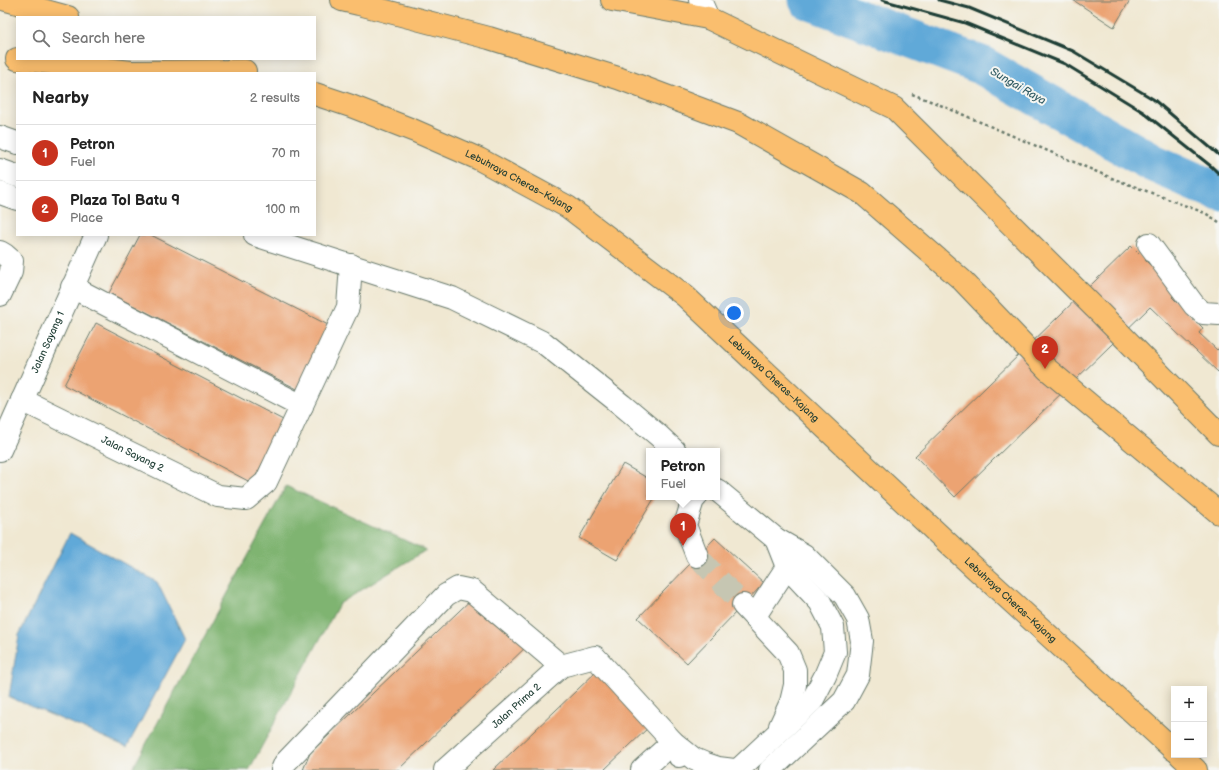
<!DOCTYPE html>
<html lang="en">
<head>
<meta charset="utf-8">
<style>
	body { margin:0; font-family:"Balsamiq Sans",sans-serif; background:#f2f2f2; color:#222 }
	.controls { position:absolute; right:12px; bottom:12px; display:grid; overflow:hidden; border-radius:0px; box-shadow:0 2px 10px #0003 }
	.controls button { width:36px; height:36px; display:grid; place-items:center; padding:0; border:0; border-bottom:1px solid #e0e0e0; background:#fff; color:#222; font:20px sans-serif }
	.you { position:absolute; left:734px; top:313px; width:14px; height:14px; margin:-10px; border:3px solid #fff; border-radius:50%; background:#1a73e8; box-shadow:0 0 0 6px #1a73e833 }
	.badge { display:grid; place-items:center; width:26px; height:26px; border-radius:50%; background:#c8321e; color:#fff; font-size:13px; font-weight:700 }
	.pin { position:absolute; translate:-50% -33px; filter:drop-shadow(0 1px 2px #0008) }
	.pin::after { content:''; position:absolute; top:21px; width:14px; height:12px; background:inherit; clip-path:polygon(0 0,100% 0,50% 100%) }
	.popup { position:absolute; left:646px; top:448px; width:74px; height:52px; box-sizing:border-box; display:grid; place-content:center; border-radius:0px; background:#fff; filter:drop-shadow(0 1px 3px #0005); font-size:13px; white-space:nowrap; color:#767676 }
	.popup b { font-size:15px; color:#222 }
	.popup::after { content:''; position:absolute; left:50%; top:100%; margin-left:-8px; border:8px solid transparent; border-top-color:#fff }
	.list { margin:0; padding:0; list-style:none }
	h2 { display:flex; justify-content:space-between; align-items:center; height:52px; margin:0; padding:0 16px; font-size:17px }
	h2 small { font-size:13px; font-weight:400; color:#767676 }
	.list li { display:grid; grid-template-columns:26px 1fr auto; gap:12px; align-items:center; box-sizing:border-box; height:56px; padding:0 16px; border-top:1px solid #e0e0e0 }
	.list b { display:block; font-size:15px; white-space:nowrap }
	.list p { margin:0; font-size:13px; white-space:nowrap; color:#767676 }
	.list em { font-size:13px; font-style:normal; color:#767676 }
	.icon { flex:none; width:22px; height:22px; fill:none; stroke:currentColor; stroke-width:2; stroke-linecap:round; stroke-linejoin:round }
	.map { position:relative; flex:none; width:1219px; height:770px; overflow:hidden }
	.search { position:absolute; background:#fff; box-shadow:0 2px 10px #0003; left:16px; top:16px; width:300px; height:44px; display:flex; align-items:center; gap:10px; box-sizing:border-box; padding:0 14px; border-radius:0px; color:#767676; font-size:15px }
	.panel { position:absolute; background:#fff; box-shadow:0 2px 10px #0003; left:16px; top:72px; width:300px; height:164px; border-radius:0px }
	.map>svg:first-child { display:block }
	.forest { fill:#7fb471; stroke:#4f7852 }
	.water { fill:#61a9d8; stroke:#407386 }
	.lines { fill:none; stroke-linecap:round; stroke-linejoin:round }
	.river { stroke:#61a9d8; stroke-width:39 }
	.building { fill:#eca372 }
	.minor-tunnel { stroke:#c6c6b2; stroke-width:22; stroke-dasharray:22 11; stroke-linecap:butt }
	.minor-casing { stroke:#68796b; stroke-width:24 }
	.highway-casing { stroke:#68796b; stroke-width:24 }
	.path { stroke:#68796b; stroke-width:2.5; stroke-dasharray:3 3; stroke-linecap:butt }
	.minor { stroke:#fff; stroke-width:22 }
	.highway { stroke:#fabe6e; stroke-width:22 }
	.rail { stroke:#1f3d34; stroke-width:3 }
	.labels { text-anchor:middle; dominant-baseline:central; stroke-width:4; stroke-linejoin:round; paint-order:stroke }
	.street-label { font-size:10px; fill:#1f3d34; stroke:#f6f6f2 }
	.water-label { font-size:11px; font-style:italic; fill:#335d65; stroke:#f6f6f2 }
</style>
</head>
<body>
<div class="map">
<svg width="1219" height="770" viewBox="0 0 1219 770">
	<rect width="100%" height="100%" fill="#f6f6f2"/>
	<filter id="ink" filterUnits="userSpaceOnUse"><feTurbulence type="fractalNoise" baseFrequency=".025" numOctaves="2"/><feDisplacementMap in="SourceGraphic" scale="8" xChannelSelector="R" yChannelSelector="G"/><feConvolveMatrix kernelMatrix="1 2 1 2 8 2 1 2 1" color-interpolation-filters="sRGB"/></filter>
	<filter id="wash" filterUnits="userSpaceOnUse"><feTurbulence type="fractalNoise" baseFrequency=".012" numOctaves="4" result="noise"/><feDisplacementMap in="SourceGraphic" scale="16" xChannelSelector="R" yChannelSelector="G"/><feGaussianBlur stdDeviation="0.9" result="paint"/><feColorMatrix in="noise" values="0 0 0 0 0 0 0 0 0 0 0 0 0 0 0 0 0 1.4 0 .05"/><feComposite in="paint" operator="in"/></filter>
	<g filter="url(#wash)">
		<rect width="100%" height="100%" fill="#f0e8d2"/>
		<path class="forest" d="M286 486 426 550 339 604 249 770H132Z"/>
		<path class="water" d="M70 533 157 582 185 639 127 747 9 697 19 635Z"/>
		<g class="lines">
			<path class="river" d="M808 0 981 65 1153 163 1219 192"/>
		</g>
		<g id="blocks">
			<path class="building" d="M1073 0H1130L1114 27Z
				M140 235H151L336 329 303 392 109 293Z
				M1131 246 1177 292 1172 297 1203 328 1199 333 1217 350 1219 348V371L1218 372 1150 307 955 497 915 456Z
				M96 323 285 421 252 483 64 385Z
				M623 464 649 479V497H655L617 560 579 538Z
				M715 538 764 583 687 663 638 618Z
				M479 592 529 624V644L398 770H303L310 753Z
				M597 671 650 726 604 770H493Z"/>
		</g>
	</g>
	<g filter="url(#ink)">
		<use href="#blocks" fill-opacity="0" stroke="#68796b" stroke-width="1"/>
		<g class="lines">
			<path class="minor-tunnel" d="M697 556 743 605"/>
			<defs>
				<g id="minor">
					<path d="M700 0 708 18"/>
					<path d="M0 137 17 143"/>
					<path d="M0 170 17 176"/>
					<path d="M0 193 17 199"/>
					<path d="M255 235 452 298 544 343 622 405 659 436 675 451"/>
					<path d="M1149 244 1194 305 1203 313 1219 314"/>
					<path d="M0 252 5 255 12 261 11 272 0 295"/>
					<path d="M72 287 302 406"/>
					<path id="s1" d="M22 400 218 496 246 499 266 482 348 307 351 265"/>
					<path id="s2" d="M0 450 96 235"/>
					<path d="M717 490 776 539 804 555 845 596 858 619 862 641 858 675 844 701 770 770"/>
					<path d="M696 497 693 500 685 525 697 556"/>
					<path d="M743 605 788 653 795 670V685L791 702 780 726"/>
					<path d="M755 616 787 567"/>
					<path d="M282 770 285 763 446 595 458 588 472 591 561 666"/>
					<path id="s3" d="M445 770 561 666 595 657 673 742 694 759 706 764 718 768 734 770"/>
					<path d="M642 770 673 742 679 756"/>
					<path d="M738 770 812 701 825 676 835 652 833 627 820 602 787 567 776 539"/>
				</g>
				<g id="highway">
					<path d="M6 0 68 17"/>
					<path d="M342 0 359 4 489 38 618 78 738 123 862 193 962 280 1047 369 1219 513"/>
					<path d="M612 0 708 18 894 108 1101 314 1219 434"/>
					<path d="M17 59 131 72 245 71"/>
					<path id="s4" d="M315 94 351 106 415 131 479 159 568 207 685 296 953 548 1174 750"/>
					<path d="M1180 755 1196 770"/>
				</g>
			</defs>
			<use href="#minor" class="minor-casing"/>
			<use href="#highway" class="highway-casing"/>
			<path class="path" d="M912 94 938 104 1109 177 1205 213 1219 222"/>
			<use href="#minor" class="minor"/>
			<use href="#highway" class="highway"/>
			<path class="rail" d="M882 0 965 23 1065 64 1143 112 1212 167 1219 174
				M939 0 969 8 1073 51 1153 99 1219 155"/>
		</g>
	</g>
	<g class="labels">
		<g class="street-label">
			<text stroke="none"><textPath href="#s4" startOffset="222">Lebuhraya Cheras–Kajang</textPath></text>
			<text stroke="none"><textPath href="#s2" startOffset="118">Jalan Sayang 1</textPath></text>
			<text stroke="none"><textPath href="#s4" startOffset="546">Lebuhraya Cheras–Kajang</textPath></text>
			<text stroke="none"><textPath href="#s1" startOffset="123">Jalan Sayang 2</textPath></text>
			<text stroke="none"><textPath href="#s4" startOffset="870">Lebuhraya Cheras–Kajang</textPath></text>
			<text stroke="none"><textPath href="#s3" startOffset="96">Jalan Prima 2</textPath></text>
		</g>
		<g class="water-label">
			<text transform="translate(1018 86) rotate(30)">Sungai Raya</text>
		</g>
	</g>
</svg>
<div class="controls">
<button>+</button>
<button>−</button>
</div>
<div class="you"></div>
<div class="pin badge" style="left:683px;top:546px">1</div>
<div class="popup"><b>Petron</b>Fuel</div>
<div class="pin badge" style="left:1045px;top:369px">2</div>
<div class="search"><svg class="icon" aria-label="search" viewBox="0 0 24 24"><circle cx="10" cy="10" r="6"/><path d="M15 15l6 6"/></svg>Search here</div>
<section class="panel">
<h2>Nearby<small>2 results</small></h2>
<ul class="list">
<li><span class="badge">1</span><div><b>Petron</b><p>Fuel</p></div><em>70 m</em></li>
<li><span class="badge">2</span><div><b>Plaza Tol Batu 9</b><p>Place</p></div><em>100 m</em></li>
</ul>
</section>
</div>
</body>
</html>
